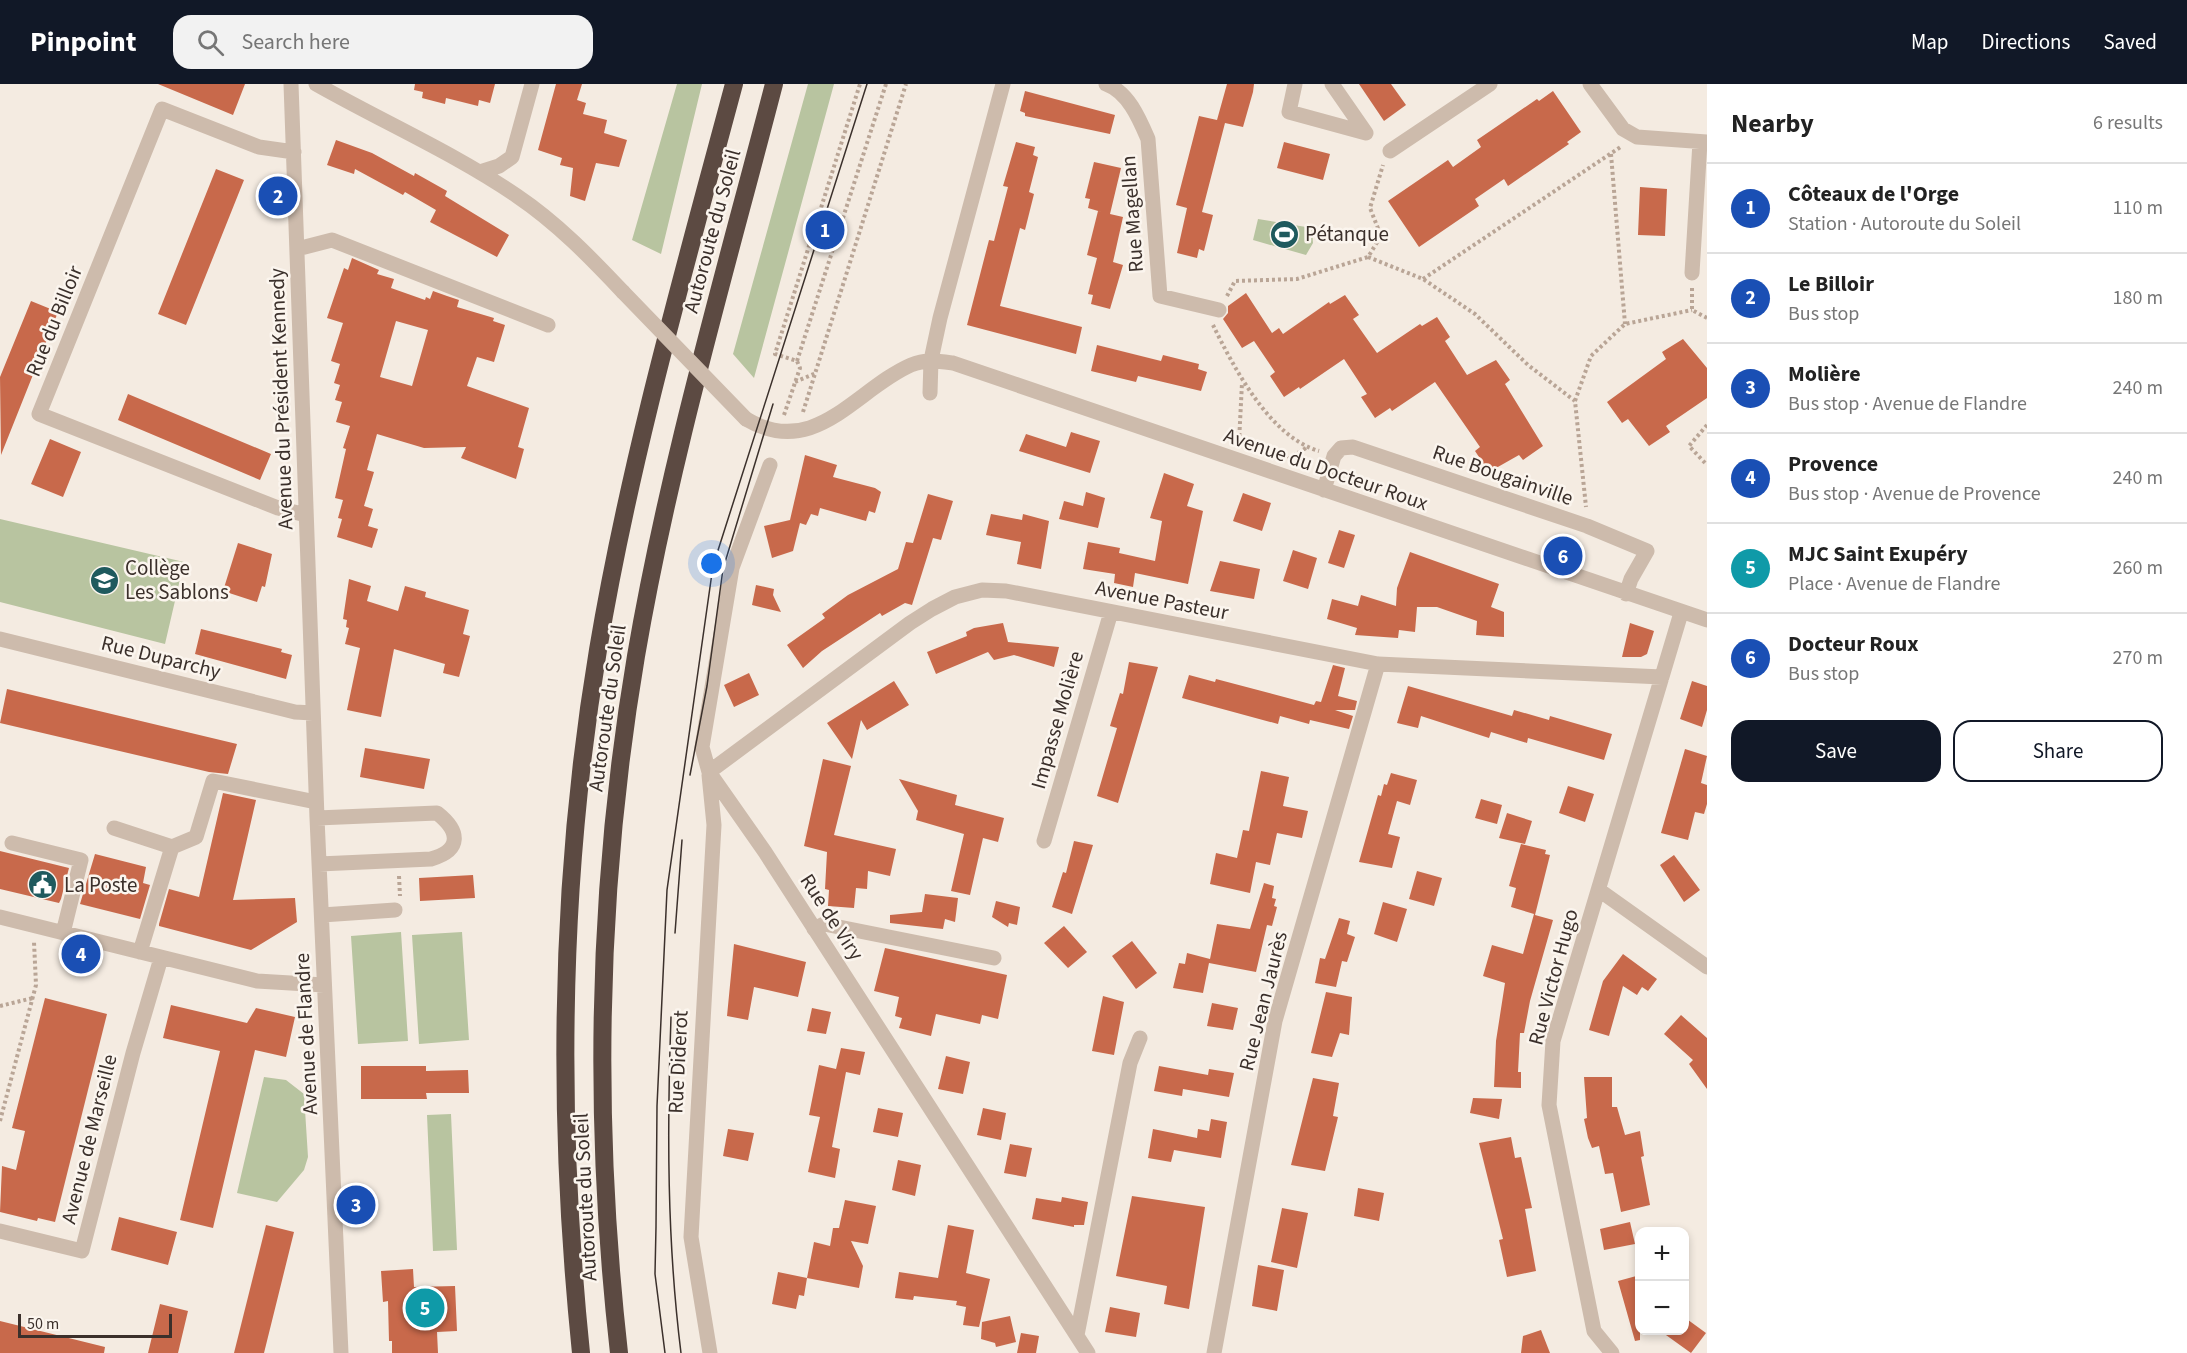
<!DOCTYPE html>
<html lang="en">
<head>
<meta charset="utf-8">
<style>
	body { margin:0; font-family:"Source Sans 3",sans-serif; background:#f2f2f2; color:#222 }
	.controls { position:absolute; right:18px; bottom:18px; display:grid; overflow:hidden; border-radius:12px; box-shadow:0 3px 9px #0003 }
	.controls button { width:54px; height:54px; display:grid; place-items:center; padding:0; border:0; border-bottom:2px solid #e0e0e0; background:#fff; color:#222; font:30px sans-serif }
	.scale { position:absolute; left:18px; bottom:15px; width:154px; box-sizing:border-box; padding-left:6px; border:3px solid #3b302b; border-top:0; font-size:16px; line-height:21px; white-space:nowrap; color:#3b302b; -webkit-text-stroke:4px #fbf5ee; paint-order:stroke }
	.you { position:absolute; left:712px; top:480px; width:21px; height:21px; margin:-15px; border:4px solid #fff; border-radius:50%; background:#1a73e8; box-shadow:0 0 0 9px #1a73e833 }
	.badge { display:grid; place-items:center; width:39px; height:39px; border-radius:50%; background:#111827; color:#fff; font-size:20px; font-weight:700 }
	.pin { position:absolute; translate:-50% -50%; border:3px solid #fff; box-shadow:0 2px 6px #0006 }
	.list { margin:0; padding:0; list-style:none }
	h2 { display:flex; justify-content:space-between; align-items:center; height:78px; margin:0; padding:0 24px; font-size:26px }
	h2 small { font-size:20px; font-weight:400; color:#767676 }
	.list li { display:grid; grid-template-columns:39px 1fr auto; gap:18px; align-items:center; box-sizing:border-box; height:90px; padding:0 24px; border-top:2px solid #e0e0e0 }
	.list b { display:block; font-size:22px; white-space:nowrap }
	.list p { margin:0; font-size:20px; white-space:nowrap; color:#767676 }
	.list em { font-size:20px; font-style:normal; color:#767676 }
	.actions { display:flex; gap:12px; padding:18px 24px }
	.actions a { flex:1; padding:14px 0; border:2px solid #111827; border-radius:18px; text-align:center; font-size:21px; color:#111827 }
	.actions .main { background:#111827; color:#fff }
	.icon { flex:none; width:33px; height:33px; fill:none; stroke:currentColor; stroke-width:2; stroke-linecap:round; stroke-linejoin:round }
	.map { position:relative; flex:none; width:1707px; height:1269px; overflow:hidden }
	header { display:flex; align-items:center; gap:36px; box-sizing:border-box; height:84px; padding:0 30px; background:#111827; color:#fff }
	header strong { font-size:28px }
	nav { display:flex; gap:33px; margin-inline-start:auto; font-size:21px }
	.search { width:420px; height:54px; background:#f2f2f2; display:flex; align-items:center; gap:15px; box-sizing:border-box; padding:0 21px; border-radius:18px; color:#767676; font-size:22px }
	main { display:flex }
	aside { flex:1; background:#fff }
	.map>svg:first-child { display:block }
	.green { fill:#b8c4a0 }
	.building { fill:#c8694b; fill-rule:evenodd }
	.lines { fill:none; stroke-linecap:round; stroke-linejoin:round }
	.path { stroke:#b9a596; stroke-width:4; stroke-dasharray:3 3; stroke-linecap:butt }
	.minor { stroke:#cdbbac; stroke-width:15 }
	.highway { stroke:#5c4a42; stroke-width:18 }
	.tram { stroke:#3b302b; stroke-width:1.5 }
	.minor-bridge { stroke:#cdbbac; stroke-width:15 }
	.labels { text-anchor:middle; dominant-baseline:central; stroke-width:5; stroke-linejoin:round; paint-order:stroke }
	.street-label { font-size:21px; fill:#3b302b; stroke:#fbf5ee }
	.poi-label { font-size:21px; fill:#3b302b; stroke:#fbf5ee; text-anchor:start }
</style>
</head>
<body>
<header>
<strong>Pinpoint</strong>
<div class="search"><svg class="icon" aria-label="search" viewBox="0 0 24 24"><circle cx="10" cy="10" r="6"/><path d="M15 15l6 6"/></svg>Search here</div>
<nav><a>Map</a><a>Directions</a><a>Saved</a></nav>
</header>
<main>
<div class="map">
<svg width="1707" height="1269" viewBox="0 0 1707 1269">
	<rect width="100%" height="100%" fill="#f4ebe1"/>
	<path class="green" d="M677 0H702L661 170 632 156Z
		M808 0H834L754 294 733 270Z
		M1258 135 1312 144 1313 159 1306 171 1253 156Z
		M0 435 184 478 165 560 0 518Z
		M401 848 408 957 358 960 351 852Z
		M462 848 469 956 419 960 412 851Z
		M264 993 286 996 304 1010 308 1073 304 1086 277 1118 237 1109Z
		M451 1030 457 1166 433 1167 427 1031Z"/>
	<path class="building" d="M158 0H245L233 31Z
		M415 0H495L490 19 479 16 478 22 446 14 445 20 422 14 423 8 414 6Z
		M556 0H582L577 16 586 19 583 30 607 36 604 49 627 56 619 83 596 79 585 117 570 112 573 84 560 81 562 74 538 66Z
		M1227 0H1254L1253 8 1243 43 1225 39 1202 128 1213 131 1204 167 1199 165 1197 174 1177 169 1187 124 1176 121 1199 32 1217 36Z
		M1359 0H1391L1406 21 1384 37Z
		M1025 7 1115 31 1110 50 1025 32V29L1020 27Z
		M1553 7 1581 48 1567 58 1569 60 1508 102 1504 95 1475 115 1479 122 1419 163 1388 117 1448 76 1453 83 1481 63 1477 56 1537 15 1539 17Z
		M336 56 372 69 414 92 415 89 447 107 445 112 509 151 497 173 430 138 436 126 405 108 403 111 355 85 354 90 327 81Z
		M1016 58 1035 63 1033 71 1038 73 1029 108 1034 110 1025 146 1020 144 1000 222 1082 243 1076 270 967 241 989 156 994 157 1008 103 1003 102Z
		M1284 58 1330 70 1323 96 1277 84Z
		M1094 78 1121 84 1110 130 1123 133 1113 178 1123 181 1110 225 1091 220 1093 211 1088 210 1097 174 1087 171 1098 127 1105 129 1088 124 1090 115 1085 114Z
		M216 85 244 96 186 241 158 230Z
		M1640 103 1667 105 1665 152 1638 151Z
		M352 174 379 186 377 190 394 195 391 204 425 216 426 213 430 215 433 207 447 212 459 216 457 223 494 234 493 237 505 241 494 278 477 273 467 302 529 324 518 363 524 365 516 395 461 374 466 363 424 364 377 350 367 386 374 388 364 422 373 425 368 442 378 445 372 464 337 453 342 435 338 434 343 416 335 414 346 365 343 364 350 342 336 338 342 318 335 316 340 301 334 299 340 280 331 277 343 239 327 234 344 184 348 186ZM396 237 428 246 412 302 380 293Z
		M1246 209 1272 249 1279 244 1283 250 1329 218 1330 220 1345 211 1359 231 1353 235 1377 269 1420 240 1422 242 1437 233 1450 253 1445 257 1467 291 1496 276 1510 296 1505 300 1543 362 1523 376 1519 371 1489 388 1475 367 1480 363 1435 298 1392 327 1390 324 1375 334 1361 313 1367 310 1344 275 1300 305 1299 303 1284 313 1270 292 1275 288 1254 257 1242 264 1223 235 1228 229V222Z
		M31 217 58 228 1 371 0 293Z
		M1683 255 1707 284V314L1666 342 1670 348 1649 362 1628 335 1622 339 1607 318 1666 275 1662 268Z
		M1097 261 1161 277 1163 271 1199 280 1198 285 1207 288 1201 307 1138 292 1136 298 1091 287Z
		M128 310 271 370 260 396 118 336Z
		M1071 348 1100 357 1090 389 1019 367 1026 350 1066 363Z
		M50 355 81 368 63 413 31 400Z
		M805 371 837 381 833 393 875 404 881 408 875 429 869 427 866 437 820 424 818 432 811 430 806 441 800 439 793 467 772 474 764 442 790 436Z
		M1164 389 1194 400 1187 422 1203 427 1188 500 1135 489 1133 503 1114 499 1115 490 1083 485 1088 458 1120 464 1119 469 1155 477 1162 437 1150 434Z
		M1086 408 1105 414 1098 444 1059 435 1064 417 1083 422Z
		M1243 409 1271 419 1262 447 1233 437Z
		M928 410 953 417 941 456 933 454 912 521 905 519 882 532 880 529 822 567 803 584 787 561 825 534 822 530 848 511 898 485 906 458 913 459Z
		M991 430 1022 436 1023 430 1049 437 1041 485 1017 480 1021 458 986 451Z
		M1339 446 1355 451 1344 484 1328 479Z
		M238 459 272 470 265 503 262 502 257 518 223 507Z
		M1293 466 1317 474 1308 505 1283 497Z
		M1410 468 1499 500 1491 523 1504 528V553L1476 551 1477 537 1437 523H1417L1415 548 1399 546 1398 554 1355 551 1357 544 1327 535 1332 515 1358 522 1361 511 1396 522 1397 504Z
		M1220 477 1260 485 1254 515 1210 507Z
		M349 495 371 502 367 517 398 527 405 502 426 508 425 513 469 526 463 550 470 552 459 593 443 589 445 580 394 565 381 633 347 626 360 564 345 560 349 544 346 543 347 536 343 535Z
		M756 501 774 505 773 511 781 528 752 521Z
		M1003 539 1008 558 1059 563 1054 583 1014 571 994 576 988 568 936 590 927 568 967 552 966 548 974 544Z
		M1630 539 1654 547 1647 570 1641 573H1622Z
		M201 545 282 565 281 568 292 571 286 595 195 570Z
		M1129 578 1158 583 1118 719 1097 712 1117 644 1110 642 1120 609 1123 610Z
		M1333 581 1345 584 1338 612 1357 617 1355 626H1335L1353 632 1349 645 1310 636 1309 640 1280 632 1278 640 1182 614 1189 591 1215 598 1216 595 1314 621 1316 617 1321 618Z
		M749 589 759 611 734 623 724 601Z
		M894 597 909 621 867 646 861 636 852 675 827 639Z
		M1692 597 1707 602V626L1702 643 1680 635Z
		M1408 602 1512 632 1514 626 1549 636 1550 632 1612 650 1604 676 1528 654 1527 659 1491 648 1489 654 1421 632 1418 644 1397 639Z
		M7 605 237 660 228 690 209 688 0 639Z
		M365 664 430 675 424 705 360 693Z
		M1685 665 1707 672 1701 699 1707 701V720L1704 730 1695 728 1688 756 1661 749Z
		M823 675 851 682 834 751 896 765 890 792 868 787 867 805 856 804 854 824 828 822 829 806 825 805 827 768 804 762Z
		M1261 687 1289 693 1283 722 1308 727 1302 754 1277 749 1270 781 1256 778 1250 809 1210 800 1216 769 1237 774 1243 746 1249 747Z
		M1391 689 1417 696 1410 721 1397 717 1388 750 1400 753 1392 784 1359 778 1378 711 1381 712 1384 700 1387 701Z
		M899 695 957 711 955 721 1004 734 998 758 983 754 970 811 951 807 964 750 916 736 918 727Z
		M1568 702 1594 710 1585 738 1559 729Z
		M223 709 256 716 233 816 295 814 297 838 251 866 159 842V840L169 805 199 813Z
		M1481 715 1502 721 1497 740 1475 734Z
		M1507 729 1532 737 1525 760 1499 754Z
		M1074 757 1093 761 1072 830 1052 823 1063 788 1066 789Z
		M1521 760 1546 766 1545 770 1550 771 1535 831 1553 836 1530 917 1524 949H1520L1518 988H1521V1004L1494 1003 1496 957 1505 899 1483 892 1492 861 1523 870 1534 830 1511 823 1516 804 1509 802Z
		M0 767 69 784 61 815 59 819 0 805Z
		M95 770 146 783 143 799 150 801 140 835 80 820Z
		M1674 771 1700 806 1684 818 1660 781Z
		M1417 787 1442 794 1434 822 1409 815Z
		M473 791 475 814 420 817 419 794Z
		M1264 799 1274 802 1272 814 1276 815 1274 822 1277 823 1272 842 1267 841 1256 888 1209 879 1203 909 1173 904 1179 879 1185 880 1187 869 1210 875 1217 840 1250 845Z
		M925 810 958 814 955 838 945 835 943 845 890 839V831L922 828Z
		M996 817 1020 823 1017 841 1009 839 1008 843 992 833Z
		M1383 818 1407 825 1397 858 1374 850Z
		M1339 834 1350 837 1347 850 1355 853 1347 878 1342 877 1336 903 1315 899 1320 874 1325 875Z
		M1064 842 1087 868 1068 884 1044 859Z
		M1132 857 1157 889 1136 905 1112 872Z
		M734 860 806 878 798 913 754 903 748 936 727 932Z
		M885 864 1007 891 998 935 982 931 980 940 936 930 931 952 899 944 902 934 895 932 899 913 874 907Z
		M1623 870 1657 895 1648 907 1642 903 1637 911 1623 902 1609 952 1589 946 1603 897Z
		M1326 908 1352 913 1349 951 1340 949 1332 973 1311 969Z
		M1103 912 1124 918 1114 971 1092 967Z
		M45 914 107 930 55 1138 38 1134 37 1137 0 1128 2 1082 16 1086 25 1047 12 1044Z
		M1212 919 1238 924 1233 946 1207 942Z
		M171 921 247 939 256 924 295 933 286 973 255 966 213 1144 180 1136 220 967 163 954Z
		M812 924 831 928 826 950 807 947Z
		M1681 931 1707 954V1005L1689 980 1693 976 1664 950Z
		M841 964 865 968 860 991 846 988 832 1063 840 1065 835 1094 808 1088 820 1033 809 1031 819 981 836 985Z
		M946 972 970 978 963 1010 938 1005Z
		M361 982H426V987L468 986 469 1009H426L427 1015H361Z
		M1159 982 1208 991 1209 985 1234 989 1229 1013 1183 1005 1182 1012 1154 1007Z
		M1584 993H1612V1023H1617L1625 1051 1640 1047 1644 1072 1641 1073 1650 1121 1621 1128 1613 1089 1605 1090 1599 1062 1592 1064 1588 1054 1584 1035 1587 1034Z
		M1313 994 1339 999 1333 1032 1338 1033 1325 1087 1291 1081Z
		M1473 1014 1502 1015 1499 1035 1470 1029Z
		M878 1024 903 1029 898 1053 873 1048Z
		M983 1024 1006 1029 1001 1056 977 1051Z
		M1211 1035 1227 1038 1221 1074 1174 1066 1171 1078 1148 1074 1153 1045 1197 1054 1198 1045 1209 1047Z
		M728 1045 754 1049 748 1077 723 1072Z
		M1511 1053 1515 1074 1521 1073 1532 1124 1525 1125 1536 1187 1507 1193 1499 1156 1503 1155 1479 1059Z
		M1010 1060 1032 1064 1026 1093 1004 1089Z
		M898 1076 921 1081 915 1112 892 1106Z
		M1358 1104 1384 1109 1379 1137 1354 1132Z
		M1132 1112 1205 1123 1189 1225 1164 1220 1167 1202 1116 1192Z
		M1062 1113 1088 1118 1084 1141H1074V1143L1032 1135 1036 1114 1061 1118Z
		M845 1116 876 1122 868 1160 851 1157 863 1182 859 1204 807 1194 814 1158 830 1162 833 1144H839Z
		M1282 1124 1308 1129 1297 1184 1271 1178Z
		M119 1133 177 1148 168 1181 111 1166Z
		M1630 1138 1635 1160 1604 1166 1600 1145Z
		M266 1141 294 1148 264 1269H234Z
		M948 1141 974 1146 966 1189 990 1195 979 1243 963 1241 966 1223 956 1221 957 1217 914 1212 913 1216 895 1214 899 1188 938 1194Z
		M1258 1181 1284 1186 1277 1227 1252 1222Z
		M413 1185 414 1203 455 1202 457 1247 437 1248 438 1269H392V1257H389L388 1217 383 1218 381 1187Z
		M778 1188 807 1194 804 1212 799 1211 796 1225 772 1220Z
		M1640 1191V1256L1635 1257 1618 1197Z
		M160 1220 188 1227 178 1269H148Z
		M1110 1223 1140 1229 1136 1253 1105 1248Z
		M1010 1232 1016 1258 996 1263 995 1259 981 1255 982 1238Z
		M1684 1233 1706 1249 1691 1269 1659 1246H1684Z
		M0 1237 105 1263 104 1269H0Z
		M1541 1246 1550 1269H1521L1523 1252Z
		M1021 1249 1039 1252 1036 1269H1017Z"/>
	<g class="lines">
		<path class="path" d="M1611 70 1625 240
			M1368 173 1423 195 1475 230 1528 281 1575 317 1586 423
			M1423 195 1622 62
			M1692 204V226L1707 234
			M1227 212 1235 197 1297 195 1368 173 1381 152 1370 124 1383 81
			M1213 241C1234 284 1270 353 1319 367
			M797 277 886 0
			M795 298 816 289
			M1575 317 1591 272 1625 240 1692 226
			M803 328 906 0
			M784 331 800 284 797 277 775 270 860 0
			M1707 341 1689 362 1707 381
			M1239 358 1242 299
			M1288 375 1306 364
			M399 792 400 812
			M0 922 33 914
			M0 1037 36 901 34 858"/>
		<path class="minor" d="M291 0 317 734 341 1269
			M316 0C383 38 454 69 517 112 557 139 590 173 623 208
			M1106 0C1128 8 1139 34 1148 55L1160 212 1219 226
			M1295 0 1289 28 1366 49 1332 0
			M1590 0 1623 45 1637 53 1707 58
			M1390 67 1490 0
			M294 68 259 63 162 25 39 330 278 424 306 431
			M480 88 499 82 512 73 532 0
			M297 165 332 156 548 241
			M1692 189 1700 58
			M930 309 931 276 940 234 1003 0
			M746 335C815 376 856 305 911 281 925 275 938 277 953 279L1707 536
			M770 381 732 484 702 663 709 688 765 768 1088 1269
			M1324 406 1334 372 1341 364 1353 363 1587 442 1647 467 1631 495 1626 510
			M0 555 295 628 313 629
			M709 688 910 539 932 525 955 513 982 506 1006 507 1378 580 1662 593
			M709 691 714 741 691 1153 710 1269
			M317 734 437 729C460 747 462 766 431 775L319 780
			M114 744 172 763 140 868
			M1044 757 1111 528
			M12 759 81 776 63 849
			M172 763 196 753 213 697 316 718
			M1599 806 1707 883
			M322 831 395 826
			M0 833 257 897 324 901
			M814 845 824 840 994 874
			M0 1147 82 1167 133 969 161 874
			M1077 1251 1130 979 1140 954
			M1214 1269 1275 937 1378 580
			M1612 1269 1594 1247 1549 1021 1553 957 1681 529"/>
		<path class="highway" d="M581 1269C557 1035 559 799 598 566 630 375 684 187 734 0
			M619 1269C593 1038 597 802 636 572 669 379 725 189 774 0"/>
		<path class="tram" d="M690 691 707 602 723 485 773 320
			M675 849 682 756
			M671 933C667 1046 667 1157 681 1269
			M665 1269 655 1190 656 1143 657 1022 667 806 713 482 867 0"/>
		<path class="minor-bridge" d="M623 208 746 335"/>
	</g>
	<defs>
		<symbol id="stadium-disc" viewBox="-11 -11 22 22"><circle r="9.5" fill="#1f5a5e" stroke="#fbf5ee"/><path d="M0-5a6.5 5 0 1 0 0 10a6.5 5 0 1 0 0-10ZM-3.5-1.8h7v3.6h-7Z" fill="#fff"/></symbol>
		<symbol id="school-disc" viewBox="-11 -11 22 22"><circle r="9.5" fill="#1f5a5e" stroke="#fbf5ee"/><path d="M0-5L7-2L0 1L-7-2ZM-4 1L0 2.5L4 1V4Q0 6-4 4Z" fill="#fff"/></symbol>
		<symbol id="civic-disc" viewBox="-11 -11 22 22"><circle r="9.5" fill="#1f5a5e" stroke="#fbf5ee"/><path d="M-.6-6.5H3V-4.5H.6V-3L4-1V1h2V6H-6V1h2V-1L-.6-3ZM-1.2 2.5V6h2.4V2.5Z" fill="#fff"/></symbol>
	</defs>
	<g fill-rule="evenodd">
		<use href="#stadium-disc" x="1268" y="134" width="33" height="33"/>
		<use href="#school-disc" x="88" y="480" width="33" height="33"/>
		<use href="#civic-disc" x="26" y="784" width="33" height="33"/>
	</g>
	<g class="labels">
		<g class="street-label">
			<text transform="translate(1132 130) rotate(-94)">Rue Magellan</text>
			<text transform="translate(712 147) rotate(-75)">Autoroute du Soleil</text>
			<text transform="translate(54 237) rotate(-68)">Rue du Billoir</text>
			<text transform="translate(281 315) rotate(-92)">Avenue du Président Kennedy</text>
			<text transform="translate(1326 385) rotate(19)">Avenue du Docteur Roux</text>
			<text transform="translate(1503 391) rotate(19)">Rue Bougainville</text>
			<text transform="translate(1162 516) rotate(11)">Avenue Pasteur</text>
			<text transform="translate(161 573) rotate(14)">Rue Duparchy</text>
			<text transform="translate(607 624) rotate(-82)">Autoroute du Soleil</text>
			<text transform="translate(1057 636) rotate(-74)">Impasse Molière</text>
			<text transform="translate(832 833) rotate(57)">Rue de Viry</text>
			<text transform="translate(1553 893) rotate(-75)">Rue Victor Hugo</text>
			<text transform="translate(1263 917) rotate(-76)">Rue Jean Jaurès</text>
			<text transform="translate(306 950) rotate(-93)">Avenue de Flandre</text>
			<text transform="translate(678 978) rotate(-87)">Rue Diderot</text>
			<text transform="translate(89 1055) rotate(-76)">Avenue de Marseille</text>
			<text transform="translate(585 1113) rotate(-93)">Autoroute du Soleil</text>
		</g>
		<g class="poi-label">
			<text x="1305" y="150">Pétanque</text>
			<text x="125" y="484">Collège<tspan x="125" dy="24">Les Sablons</tspan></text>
			<text x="64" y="801">La Poste</text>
		</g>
	</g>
</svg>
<div class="controls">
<button>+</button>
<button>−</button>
</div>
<div class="scale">50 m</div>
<div class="you"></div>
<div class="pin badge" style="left:825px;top:146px;background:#1a4fb4">1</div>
<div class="pin badge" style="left:278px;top:112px;background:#1a4fb4">2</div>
<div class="pin badge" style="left:356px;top:1121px;background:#1a4fb4">3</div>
<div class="pin badge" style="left:81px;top:870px;background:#1a4fb4">4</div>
<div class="pin badge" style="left:425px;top:1224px;background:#0f9aa8">5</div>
<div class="pin badge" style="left:1563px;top:472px;background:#1a4fb4">6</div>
</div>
<aside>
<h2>Nearby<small>6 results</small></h2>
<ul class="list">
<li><span class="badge" style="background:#1a4fb4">1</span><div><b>Côteaux de l'Orge</b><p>Station · Autoroute du Soleil</p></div><em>110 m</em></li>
<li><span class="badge" style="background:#1a4fb4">2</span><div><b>Le Billoir</b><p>Bus stop</p></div><em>180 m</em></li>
<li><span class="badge" style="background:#1a4fb4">3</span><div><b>Molière</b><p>Bus stop · Avenue de Flandre</p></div><em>240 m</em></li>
<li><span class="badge" style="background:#1a4fb4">4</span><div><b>Provence</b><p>Bus stop · Avenue de Provence</p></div><em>240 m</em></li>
<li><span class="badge" style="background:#0f9aa8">5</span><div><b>MJC Saint Exupéry</b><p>Place · Avenue de Flandre</p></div><em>260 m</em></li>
<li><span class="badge" style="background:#1a4fb4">6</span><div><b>Docteur Roux</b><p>Bus stop</p></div><em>270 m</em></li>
</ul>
<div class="actions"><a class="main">Save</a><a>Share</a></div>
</aside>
</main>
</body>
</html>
